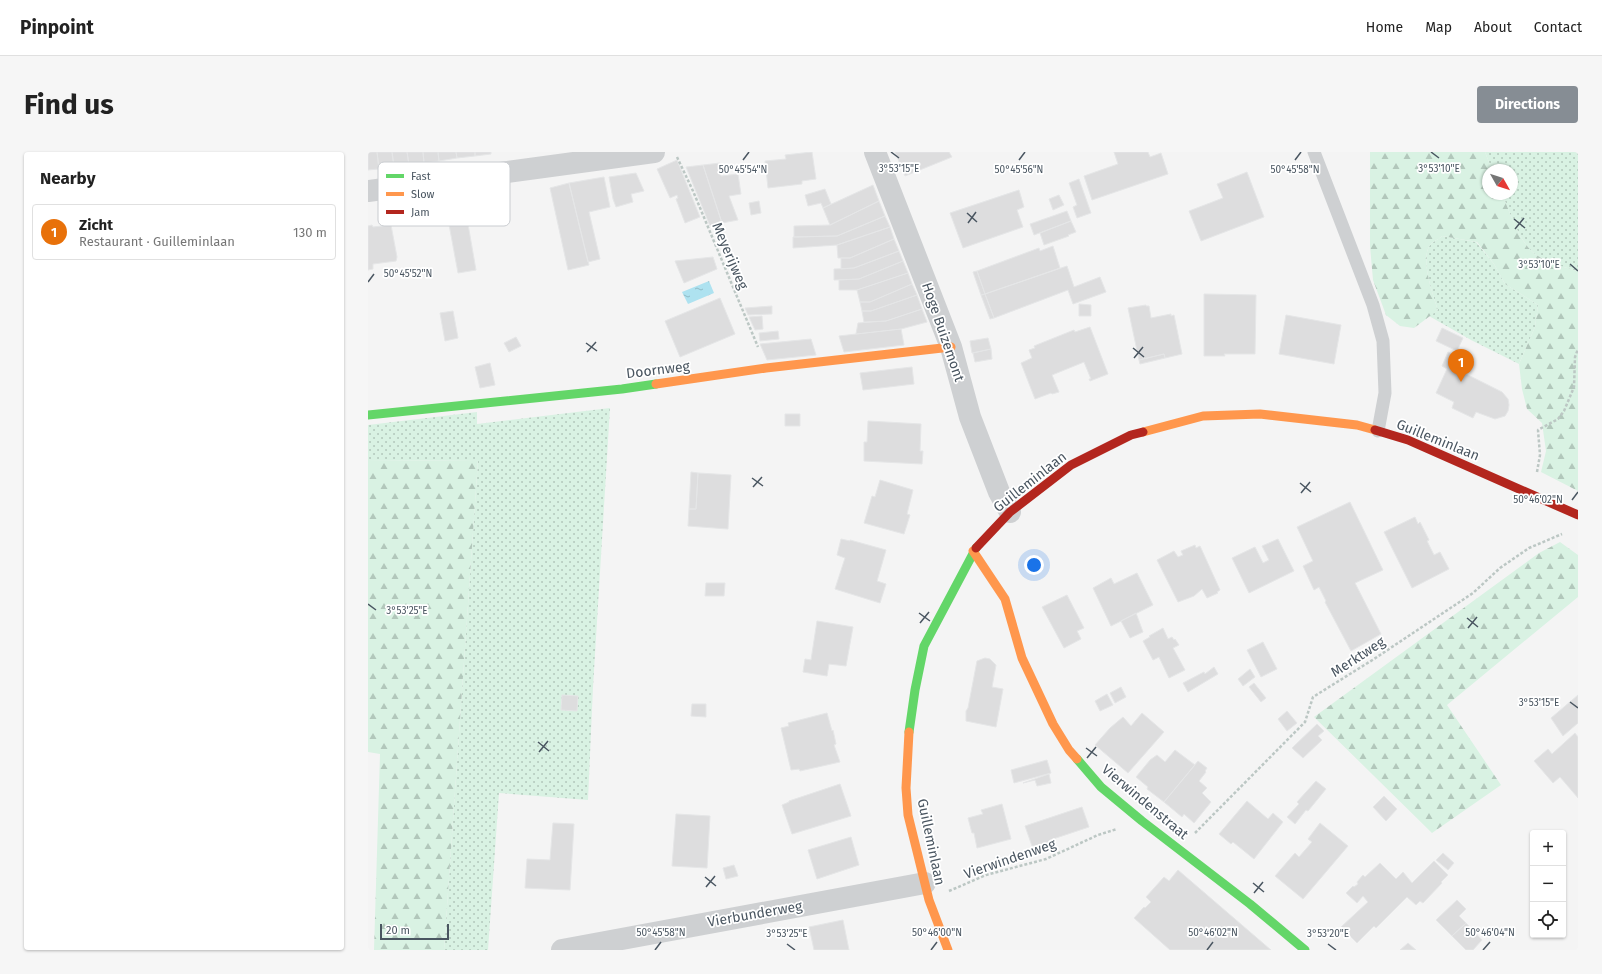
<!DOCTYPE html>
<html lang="en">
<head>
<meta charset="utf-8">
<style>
	body { margin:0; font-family:"Fira Sans",sans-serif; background:#f6f6f6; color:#222 }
	.controls { position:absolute; right:12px; bottom:12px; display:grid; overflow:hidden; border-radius:4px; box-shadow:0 1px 3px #0004 }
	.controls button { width:36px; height:36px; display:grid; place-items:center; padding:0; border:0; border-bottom:1px solid #e0e0e0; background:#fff; color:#222; font:20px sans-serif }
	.compass { position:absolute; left:1114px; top:12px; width:36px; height:36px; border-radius:50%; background:#fff; box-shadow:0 1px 3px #0004; rotate:129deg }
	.scale { position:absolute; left:12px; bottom:10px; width:69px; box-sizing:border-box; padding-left:4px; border:2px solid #4a5661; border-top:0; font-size:11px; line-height:14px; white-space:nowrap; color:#4a5661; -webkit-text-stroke:3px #fff; paint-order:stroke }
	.you { position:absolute; left:666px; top:413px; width:14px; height:14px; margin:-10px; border:3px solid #fff; border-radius:50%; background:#1a73e8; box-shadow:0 0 0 6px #1a73e833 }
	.badge { display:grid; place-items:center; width:26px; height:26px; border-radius:50%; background:#868d94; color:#fff; font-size:13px; font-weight:700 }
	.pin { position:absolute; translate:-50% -33px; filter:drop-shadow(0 1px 2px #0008) }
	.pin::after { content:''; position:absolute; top:21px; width:14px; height:12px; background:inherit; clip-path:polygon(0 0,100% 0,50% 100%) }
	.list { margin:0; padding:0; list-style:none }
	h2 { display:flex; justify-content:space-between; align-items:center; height:52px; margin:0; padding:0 16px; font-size:17px }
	h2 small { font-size:13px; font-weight:400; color:#767676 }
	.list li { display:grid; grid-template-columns:26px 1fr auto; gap:12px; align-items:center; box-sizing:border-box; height:56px; margin:0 8px 8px; padding:0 8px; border:1px solid #e0e0e0; border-radius:4px }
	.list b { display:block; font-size:15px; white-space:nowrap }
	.list p { margin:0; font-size:13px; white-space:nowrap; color:#767676 }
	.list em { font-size:13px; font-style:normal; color:#767676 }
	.icon { flex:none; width:22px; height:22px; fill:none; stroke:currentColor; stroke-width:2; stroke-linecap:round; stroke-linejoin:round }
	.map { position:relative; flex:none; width:1210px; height:798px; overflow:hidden; border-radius:4px }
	header { display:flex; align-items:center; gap:24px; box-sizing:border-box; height:56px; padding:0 20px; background:#fff; border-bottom:1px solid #e0e0e0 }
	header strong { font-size:19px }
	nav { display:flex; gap:22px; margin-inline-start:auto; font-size:14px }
	.intro { display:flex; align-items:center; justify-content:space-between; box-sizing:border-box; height:96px; padding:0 24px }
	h1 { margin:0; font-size:28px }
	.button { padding:10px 18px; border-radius:4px; background:#868d94; color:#fff; font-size:14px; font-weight:700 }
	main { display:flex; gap:24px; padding:0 24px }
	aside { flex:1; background:#fff; border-radius:4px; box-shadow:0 1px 3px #0004 }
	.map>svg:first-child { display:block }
	.grass { fill:url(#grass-dots) }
	.forest { fill:url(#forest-firs) }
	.water { fill:url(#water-ripples) }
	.building { fill:#ddddde; stroke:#e5e6e7 }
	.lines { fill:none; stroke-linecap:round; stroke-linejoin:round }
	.path { stroke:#bcc7c4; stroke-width:2.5; stroke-dasharray:3 2; stroke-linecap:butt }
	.lane { stroke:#ced0d2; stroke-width:13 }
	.street { stroke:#ced0d2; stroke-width:22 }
	.fast { stroke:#63d668; stroke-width:9 }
	.slow { stroke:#ff974d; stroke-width:9 }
	.jam { stroke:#b3261e; stroke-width:9 }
	.ticks { fill:none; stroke:#4a5661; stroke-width:1.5 }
	.labels { text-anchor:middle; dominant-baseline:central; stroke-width:3.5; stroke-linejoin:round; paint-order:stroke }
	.street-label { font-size:14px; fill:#4a5661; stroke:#fff }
	.key { fill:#fff; stroke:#c9ccd0; stroke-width:1 }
	.key-label { font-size:11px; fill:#4a5661 }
	.ticks-label { font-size:10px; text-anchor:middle; fill:#4a5661; stroke:#fff; stroke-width:3.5; stroke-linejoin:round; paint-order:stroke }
</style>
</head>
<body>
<header>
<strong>Pinpoint</strong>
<nav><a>Home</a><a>Map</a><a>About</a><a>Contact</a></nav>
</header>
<div class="intro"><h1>Find us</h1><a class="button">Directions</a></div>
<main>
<aside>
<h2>Nearby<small></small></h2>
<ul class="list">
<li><span class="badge" style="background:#e8710a">1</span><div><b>Zicht</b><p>Restaurant · Guilleminlaan</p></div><em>130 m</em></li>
</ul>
</aside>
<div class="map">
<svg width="1210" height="798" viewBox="0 0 1210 798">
	<defs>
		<pattern id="grass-dots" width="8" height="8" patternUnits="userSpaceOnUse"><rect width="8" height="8" fill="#d9f2e3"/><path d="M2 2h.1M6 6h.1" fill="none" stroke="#b2c7bb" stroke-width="1.8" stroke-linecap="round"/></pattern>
		<pattern id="forest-firs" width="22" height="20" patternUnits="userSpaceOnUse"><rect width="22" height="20" fill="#d9f2e3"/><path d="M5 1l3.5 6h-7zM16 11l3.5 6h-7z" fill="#b2c7bb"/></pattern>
		<pattern id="water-ripples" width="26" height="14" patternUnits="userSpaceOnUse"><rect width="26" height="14" fill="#aee2f0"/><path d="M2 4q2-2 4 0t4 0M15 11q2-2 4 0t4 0" fill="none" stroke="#90bac6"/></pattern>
	</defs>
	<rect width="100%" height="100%" fill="#f4f4f4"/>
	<path class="grass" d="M1117 0H1210V119C1198 116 1176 109 1167 102 1151 90 1142 60 1134 42H1144V18H1124Z
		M1074 84 1108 90 1126 112 1137 132 1170 153 1167 175 1151 212 1103 188 1061 164 1070 158C1065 143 1052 107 1062 93 1064 90 1071 87 1074 84Z
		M242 256 225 535 220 648 131 641 120 798H76L110 308 0 309V273L109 260V272Z"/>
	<path class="forest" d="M1002 0H1117L1124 18H1120V42H1134C1142 60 1151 90 1167 102 1176 109 1198 116 1210 119V339L1173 320 1178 299 1174 271 1159 257 1154 237 1151 212 1167 175 1170 153 1137 132 1126 112 1109 90 1074 84C1071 87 1064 90 1062 93 1052 107 1065 143 1070 158L1046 176 1032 174 1018 163 1005 128 1002 94Z
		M110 308 76 798H6L12 602 0 600V309Z
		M1192 390 1210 403V445L1079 553 1133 633 1064 681 946 565 1171 401Z"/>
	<path class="water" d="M341 129 346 141 320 152 314 140Z"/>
	<path class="building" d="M0 0H9L11 17 0 18Z
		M9 0H24L26 15 11 17Z
		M24 0H39L41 13 26 15Z
		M39 0H55L56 11 41 13Z
		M55 0H70L71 9 56 11Z
		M70 0H88L89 6 71 9Z
		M88 0H107V4L89 6Z
		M107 0H123V2L107 4Z
		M444 0 448 27 434 29V32L400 36 397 9 418 7 417 3Z
		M527 0H581L584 5 537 24Z
		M746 0H780L782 5 793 1 800 22 724 48 716 24 750 12Z
		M309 8 332 65 317 71 308 47 310 46 309 43 302 46 289 17Z
		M352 11 353 24 370 22 373 42 361 44 370 68 354 71 335 13Z
		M335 13 354 71 342 74 318 15Z
		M879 20 896 65 833 89 821 59 855 46 849 32Z
		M268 21 276 39 263 42 265 50 248 55 245 47 241 25Z
		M236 25 242 55 221 60 232 107 220 110 201 31Z
		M711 27 723 61 709 66 705 55 709 53 701 31Z
		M201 31 221 113 200 118 182 36Z
		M505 33 511 49 462 73 455 56Z
		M457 37 463 52 455 56 453 51 440 54 437 43Z
		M651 38 656 55 649 58 655 75 595 96 582 61Z
		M691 43 696 53 685 58 681 47Z
		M96 49 108 118 90 121 77 51Z
		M391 49 393 61 383 63 381 51Z
		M511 49 517 64 469 84 426 85V74L462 73Z
		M699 59 703 69 666 83 662 72Z
		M517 64 522 75 469 93 425 96V85L469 84Z
		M703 69 708 80 700 83 701 84 676 93 672 81Z
		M4 73 5 75 23 73 29 105 28 109 5 112V117L0 118V74Z
		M522 75 526 87 482 106H470L469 93Z
		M526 87 531 99 486 116 473 117V106H482Z
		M685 94 692 116 617 142 609 119 671 96 672 99Z
		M531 99 535 109 491 127 466 128V117L486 116Z
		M345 105 349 117 316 131 307 109Z
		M535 109 540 121 489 138H471V128L491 127Z
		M699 114 706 135 732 125 738 140 705 152 700 138 626 166 617 142Z
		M609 119 617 142 613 143 605 120Z
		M540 121 544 132 502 150H492L489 138Z
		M544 132 549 143 503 159H494L492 150H502Z
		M617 142 626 166 622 167 613 143Z
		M836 142 888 143 887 202H856L857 204H836Z
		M549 143 554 157 518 169 496 170 494 159H503Z
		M352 146 367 182 312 205 297 169Z
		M711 152 723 153V164H711Z
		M778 153V154H781L783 166 803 162V164L806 163 814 202 797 206 796 202 771 208 760 156Z
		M404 154V162L380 163 377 156Z
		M554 157 559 170 533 177 488 182 490 171 518 169Z
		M85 159 90 186 77 189 72 161Z
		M918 163 973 173 966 212 911 202Z
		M394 164 395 177 387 178 381 165Z
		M722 175 740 222 722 229 721 227H723L716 210 684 223 691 240 684 242 683 241 667 247 653 211 664 206 661 198 667 196 666 194 706 178 707 180Z
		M1074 176 1095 186 1089 199 1068 189Z
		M533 177 536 193 476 200 471 184Z
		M410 179 411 187 392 189 391 181Z
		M148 185 153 194 141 200 136 191Z
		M620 186 623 197 604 201 602 189Z
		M443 187 448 203 399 208 392 192Z
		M623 197 624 207 607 210 605 201Z
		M1080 200 1098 208 1092 219 1134 240 1140 247 1141 253 1140 259 1137 264 1127 267 1108 260 1105 266 1084 256 1086 250 1068 241 1079 217 1074 214Z
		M796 202 797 206 772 212 771 208Z
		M122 211 127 233 112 236 107 215Z
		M544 215 546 232 495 238 492 221Z
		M417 262H432V274H417Z
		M500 269 553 272 552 299H555L554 312 496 309V290H499Z
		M323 320 330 321 328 357H321Z
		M330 321 363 323 360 377 320 374 321 357H328Z
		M512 328 545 338 539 362 542 363 536 382 496 371 504 344 507 345Z
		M982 350 1015 418 987 431 1013 482 983 499 957 450 958 449 951 435 946 438 935 414 945 409 929 375Z
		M1047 365 1050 372 1052 370 1061 388 1059 389 1066 403 1072 400 1081 417 1044 436 1016 380Z
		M473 387 482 389V388L518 398 509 429 518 432 512 451 467 437 477 406 469 403Z
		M910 387 926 419 881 441 864 406 887 395 895 411 901 408 894 394Z
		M827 393 828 396 832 394 852 438 849 440 850 441 839 446 834 437 826 444 810 450 789 408 806 399 810 405 815 403 813 399Z
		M769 421 785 453 743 474 725 436 743 426 746 432Z
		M338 431H357L356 444H337Z
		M699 443 716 476 709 479 713 487 696 496 674 455Z
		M768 461 775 480 762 486 753 469Z
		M449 469 485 475 478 514 461 512 459 524 435 520 437 507 443 508Z
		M795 476 800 487 804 485 806 488 807 487 811 493 805 496 817 518 801 526 791 505 785 508 775 489 782 485 781 484Z
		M895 490 909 517 893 525 879 498Z
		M617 506 622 507 628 513 624 535 635 537 628 575 598 569V559L600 556 609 509Z
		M846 515 850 522 820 540 815 531 836 520 837 522Z
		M882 517 887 525 875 534 870 527Z
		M886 531 898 546 893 550 881 535Z
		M753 535 758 545 747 551 742 541Z
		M739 542 745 553 732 559 727 549Z
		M194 543 210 544 209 559 193 558Z
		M1210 543V571L1195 584 1183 566Z
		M324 552H338V565L323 564Z
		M919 559 929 571 919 579 910 567Z
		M459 561 464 579 465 578 468 592 466 593 472 610 432 619 431 617 423 618 413 576 421 574 420 571Z
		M774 561 796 580 760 621 727 593 742 576 755 565 763 574Z
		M949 572 956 579 950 584 954 588 935 606 924 596Z
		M1207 581 1210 585V646L1192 625 1185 631 1166 609 1180 597 1184 602Z
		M807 598 827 613 796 650 779 637 780 635 768 625 782 608 789 603 797 610Z
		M679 608 683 621 646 631 643 618Z
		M830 609 839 616 837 619 838 620 831 629 839 636 834 641 843 650 826 671 816 662 814 665 796 650Z
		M681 622 683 631 669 634 667 628 655 631Z
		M948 629 958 637 940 659 938 658 927 672 919 665 931 652 929 650Z
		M472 632 483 664 424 682 414 653 421 650V649Z
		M1016 644 1029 657 1018 669 1005 655Z
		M879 649 900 667 905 661 915 670 886 707 865 690 863 692 851 682Z
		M634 652 643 687 609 696 606 681H604L600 666 615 662 613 658Z
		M714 655 721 675 682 688 684 694 667 699 666 694H664L657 674Z
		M308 662 342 664 339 716 304 714Z
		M185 671 206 672 202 738 157 736 159 707 182 708Z
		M952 671 980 694 935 747 907 724 927 701 931 705 944 690 940 687Z
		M483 685 491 713 449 727 440 698Z
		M1075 701 1086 711 1080 718 1068 708Z
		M1066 709 1080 723 1073 730 1074 731 1055 751 1052 749 1048 753 1039 745 1008 776 1006 774 989 791 973 775 1000 750 995 744 989 751 978 741 985 734 986 735 990 732 989 730 995 723 997 725 1012 711 1028 727 1035 720 1044 731Z
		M366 713 370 724 358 727 355 716Z
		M810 718 903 798H802L766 766 776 755 777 756 783 750 778 745 796 725 801 729Z
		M1089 748 1098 757 1091 764 1098 771 1084 784 1068 768Z
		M475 768 481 798H446L441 775Z
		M1098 771 1114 788 1105 798H1098L1084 784Z
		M1040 791 1048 798H1032Z"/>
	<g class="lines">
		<path class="path" d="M309 5 325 39 390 195
			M1169 320 1172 303 1170 278 1190 267 1196 259 1206 235 1207 205 1210 197
			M827 681 937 570 945 545 1006 507 1105 441 1132 416 1161 396 1194 382
			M581 739 618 723 678 707 730 683 749 677"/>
		<path class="lane" d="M946 0 1005 153 1015 189 1017 241 1010 279"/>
		<path class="street" d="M507 0 583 195 602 265 631 340 642 360
			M0 39 286 0
			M194 798 557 731"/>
		<path class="fast" d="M0 263 254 237 288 232
			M541 580 547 538 556 494 608 396
			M709 607 733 635 774 669 882 752 937 798"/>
		<path class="slow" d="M288 232 398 216 583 195
			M775 280 835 264 892 262 989 273 1007 278
			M605 399 637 447 654 506 685 572 701 598 709 607
			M541 580 538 636 540 663 561 748 580 798"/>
		<path class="jam" d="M1007 278 1040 288 1210 363
			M608 396 642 360 703 313 763 283 775 280"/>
	</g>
	<path class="ticks" d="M523 0 531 6M1063 0 1071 6M375 8 381 0M651 8 657 0M927 8 933 0M599 61 609 70M1146 67 1157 76M600 71 608 60M1147 77 1156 66M1202 112 1210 119M0 130 6 122M218 191 229 199M765 196 776 205M219 200 228 190M766 206 775 195M384 326 395 334M932 331 943 340M385 335 394 325M933 341 942 330M1204 348 1210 340M0 452 8 458M551 461 562 469M1099 466 1110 475M552 471 561 460M1100 476 1109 465M1202 550 1210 556M170 590 181 599M718 596 729 604M171 600 180 589M719 606 728 595M337 725 348 734M885 731 896 740M338 735 347 724M886 741 895 730M419 792 427 798M960 792 968 798M287 798 293 790M563 798 569 790M839 798 845 790M1115 798 1122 790"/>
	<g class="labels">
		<g class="street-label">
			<text transform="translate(362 104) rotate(67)">Meyerijweg</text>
			<text transform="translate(575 180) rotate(71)">Hoge Buizemont</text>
			<text transform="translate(290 218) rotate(-7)">Doornweg</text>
			<text transform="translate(1070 288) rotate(22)">Guilleminlaan</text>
			<text transform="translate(662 330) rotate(-38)">Guilleminlaan</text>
			<text transform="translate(990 505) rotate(-33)">Merktweg</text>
			<text transform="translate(777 650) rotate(40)">Vierwindenstraat</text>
			<text transform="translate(563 690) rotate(78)">Guilleminlaan</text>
			<text transform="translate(642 707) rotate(-19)">Vierwindenweg</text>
			<text transform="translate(387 762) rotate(-10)">Vierbunderweg</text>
		</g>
	</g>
	<rect x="10" y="10" width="132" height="64" rx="6" class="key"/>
	<rect x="18" y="22" width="18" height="4" fill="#63d668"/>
	<rect x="18" y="40" width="18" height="4" fill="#ff974d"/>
	<rect x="18" y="58" width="18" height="4" fill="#b3261e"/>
	<g class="key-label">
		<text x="43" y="28">Fast</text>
		<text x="43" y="46">Slow</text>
		<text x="43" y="64">Jam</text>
	</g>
	<g class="ticks-label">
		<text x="1071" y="20">3°53'10"E</text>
		<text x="531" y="20">3°53'15"E</text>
		<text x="375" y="21">50°45'54"N</text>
		<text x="651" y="21">50°45'56"N</text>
		<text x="927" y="21">50°45'58"N</text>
		<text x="1171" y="116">3°53'10"E</text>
		<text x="40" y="125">50°45'52"N</text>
		<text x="1170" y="351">50°46'02"N</text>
		<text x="39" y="462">3°53'25"E</text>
		<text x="1171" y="554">3°53'15"E</text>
		<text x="293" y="784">50°45'58"N</text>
		<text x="569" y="784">50°46'00"N</text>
		<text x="845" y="784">50°46'02"N</text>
		<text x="1122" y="784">50°46'04"N</text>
		<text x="419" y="785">3°53'25"E</text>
		<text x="960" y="785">3°53'20"E</text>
	</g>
</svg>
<div class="controls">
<button>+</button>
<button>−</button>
<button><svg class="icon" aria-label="locate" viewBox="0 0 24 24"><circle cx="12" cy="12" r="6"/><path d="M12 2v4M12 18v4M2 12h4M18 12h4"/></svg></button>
</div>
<svg class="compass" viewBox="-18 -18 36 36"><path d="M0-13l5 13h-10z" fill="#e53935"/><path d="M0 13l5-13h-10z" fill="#767676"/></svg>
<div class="scale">20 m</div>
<div class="you"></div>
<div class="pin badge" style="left:1093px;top:230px;background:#e8710a">1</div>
</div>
</main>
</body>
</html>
